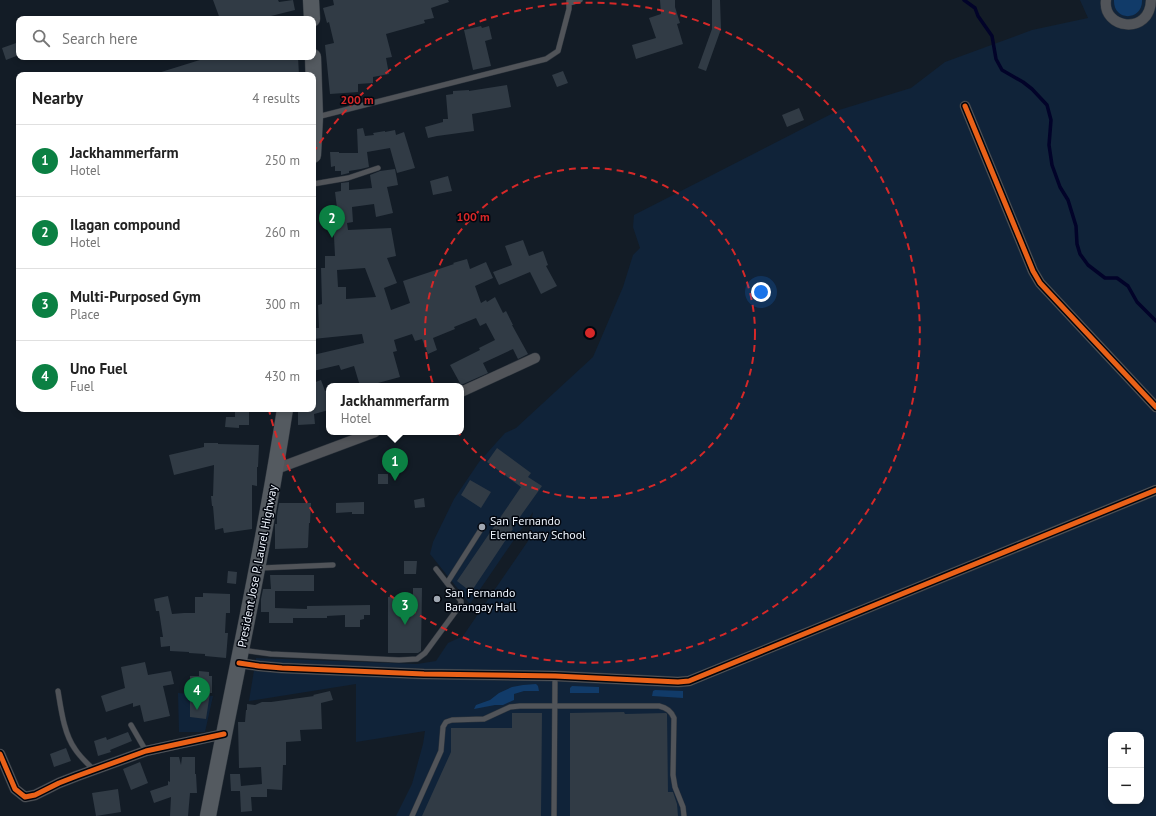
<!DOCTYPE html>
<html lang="en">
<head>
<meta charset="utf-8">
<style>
	body { margin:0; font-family:"PT Sans",sans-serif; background:#f2f2f2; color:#222 }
	.controls { position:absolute; right:12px; bottom:12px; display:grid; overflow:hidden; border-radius:8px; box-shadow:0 2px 6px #0003 }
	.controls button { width:36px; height:36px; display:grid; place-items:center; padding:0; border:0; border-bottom:1px solid #e0e0e0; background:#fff; color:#222; font:20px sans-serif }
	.you { position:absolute; left:761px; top:292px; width:14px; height:14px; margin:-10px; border:3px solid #fff; border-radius:50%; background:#1a73e8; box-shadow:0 0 0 6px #1a73e833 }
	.badge { display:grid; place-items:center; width:26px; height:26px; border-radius:50%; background:#0b8043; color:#fff; font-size:13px; font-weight:700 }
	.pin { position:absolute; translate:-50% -33px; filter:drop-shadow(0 1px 2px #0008) }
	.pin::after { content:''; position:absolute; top:21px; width:14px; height:12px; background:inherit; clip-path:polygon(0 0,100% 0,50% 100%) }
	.popup { position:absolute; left:326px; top:383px; width:138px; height:52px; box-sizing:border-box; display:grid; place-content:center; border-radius:8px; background:#fff; filter:drop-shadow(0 1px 3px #0005); font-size:13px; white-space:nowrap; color:#767676 }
	.popup b { font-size:15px; color:#222 }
	.popup::after { content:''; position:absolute; left:50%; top:100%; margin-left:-8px; border:8px solid transparent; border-top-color:#fff }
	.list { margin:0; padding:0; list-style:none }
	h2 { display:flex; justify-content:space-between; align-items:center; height:52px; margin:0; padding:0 16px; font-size:17px }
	h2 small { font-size:13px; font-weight:400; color:#767676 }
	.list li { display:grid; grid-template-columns:26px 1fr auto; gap:12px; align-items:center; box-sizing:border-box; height:72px; padding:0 16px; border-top:1px solid #e0e0e0 }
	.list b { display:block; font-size:15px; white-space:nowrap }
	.list p { margin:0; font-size:13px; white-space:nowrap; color:#767676 }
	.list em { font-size:13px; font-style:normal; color:#767676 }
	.icon { flex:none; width:22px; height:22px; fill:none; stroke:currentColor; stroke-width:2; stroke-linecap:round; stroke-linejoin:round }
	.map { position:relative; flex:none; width:1156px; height:816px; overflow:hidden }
	.search { position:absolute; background:#fff; box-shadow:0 2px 6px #0003; left:16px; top:16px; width:300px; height:44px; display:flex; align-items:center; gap:10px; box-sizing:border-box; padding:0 14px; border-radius:8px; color:#767676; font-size:15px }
	.panel { position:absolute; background:#fff; box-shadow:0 2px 6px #0003; left:16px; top:72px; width:300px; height:340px; border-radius:8px }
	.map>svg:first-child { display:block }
	.built { fill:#102339; fill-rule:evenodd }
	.green { fill:#113b69 }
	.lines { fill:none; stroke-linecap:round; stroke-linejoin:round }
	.stream { stroke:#020329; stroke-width:3.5 }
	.building { fill:#313b45; fill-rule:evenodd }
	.service-casing { stroke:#2f363e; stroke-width:6 }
	.minor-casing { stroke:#2f363e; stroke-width:11 }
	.trunk-casing { stroke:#2f363e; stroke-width:17 }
	.service { stroke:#515459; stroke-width:5 }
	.minor { stroke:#515459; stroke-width:10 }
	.trunk { stroke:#545a60; stroke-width:16 }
	.cycleway-casing { stroke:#02060e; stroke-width:8 }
	.cycleway { stroke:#ea6118; stroke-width:5 }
	.ring { fill:none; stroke:#d62828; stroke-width:2; stroke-dasharray:7 5 }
	.poi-dot { fill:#a1a8b2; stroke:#02060e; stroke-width:1.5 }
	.labels { text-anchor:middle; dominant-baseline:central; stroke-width:3; stroke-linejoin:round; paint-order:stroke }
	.poi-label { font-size:12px; fill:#eef4fd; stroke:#02060e; text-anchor:start }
	.street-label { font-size:12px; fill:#eef4fd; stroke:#02060e }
	.centre { fill:#d62828; stroke:#02060e; stroke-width:2 }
	.ring-label { font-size:12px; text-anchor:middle; font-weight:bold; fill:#d62828; stroke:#02060e; stroke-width:3; stroke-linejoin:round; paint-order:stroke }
</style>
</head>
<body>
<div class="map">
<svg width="1156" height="816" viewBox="0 0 1156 816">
	<rect width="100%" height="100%" fill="#131c26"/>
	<path class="built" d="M1080 0H1156V816H396L412 784 423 744 425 731 356 742V684L249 701 256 658 417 664 436 661 448 643 463 636 528 541 533 512 470 604 430 554 433 542 454 499 479 462 505 433 516 428 593 357 623 287 633 255 640 248 633 227 634 215 839 110 911 88 945 62 1032 30 1088 18ZM1111 735H1141V801H1111Z
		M178 693 213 696 205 732H179Z"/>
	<path class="green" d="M1114 0H1142C1143 21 1113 22 1114 0Z
		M536 684 538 686 539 691H524L514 694V700L503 705H495L474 709 476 705 490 700 499 693 512 687 523 685Z
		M572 686 599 687V693H570V688Z
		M655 690 683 691V698L652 696 653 691Z"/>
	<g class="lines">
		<path class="stream" d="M964 0 975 8 978 16 992 36 996 59 1002 70 1023 82 1032 89 1047 105 1051 120 1049 145 1052 165 1060 187 1068 200 1076 226 1077 244 1080 254 1088 265 1105 278H1117L1128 286 1137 302 1156 321"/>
	</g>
	<path class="building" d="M213 0H278L279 2 293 0 295 10 259 19H220Z
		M333 0H448L449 2 431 8 434 18 424 20 425 23 386 34 392 57 386 58 389 74 373 77V83L358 84V92L330 94 325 45 334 43 329 22 327 23 323 8 334 5Z
		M660 0H675V7L680 23 677 24 683 44 636 59 632 45 656 38 649 18 661 14Z
		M712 0H720L721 29 706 71 698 68 712 29Z
		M481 26 482 28 489 26 492 39 485 41 491 66 473 70 464 30Z
		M19 42V55L6 60 2 48Z
		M203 57H298L299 75H216L215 72 201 73 194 75H158V73L203 59Z
		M563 71 568 83 557 87 552 75Z
		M507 85 511 107 472 114 474 131 437 136 428 138 425 127 443 122V119H448L446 95 453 94V91L469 90V91Z
		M799 108 804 120 787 127 782 115Z
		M363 128 365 136 374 135 373 133 385 131V132L395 130 396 135 404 132 415 168 397 173 390 148 367 152 369 167 361 169 349 171V173L341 175V171H335V166L331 167 330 152H339V153H358L357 129Z
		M395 169 398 185 387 187 393 213 376 217 374 204 352 207 353 222 347 223 348 230 391 228 396 256 387 258 397 283 384 288 391 310 410 303 403 281 454 264 453 263 467 259 470 269 486 262 493 278 475 286 481 303 486 300 487 302 495 297 503 313 506 311 513 325H512L528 354 518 359 513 349 483 363 488 373 461 385 450 365 480 350 479 348 495 340 486 323 480 326 476 318 454 327 455 329 433 338 437 350 428 354 422 339 415 341 412 334 394 340 397 351 393 352 400 377 378 383 379 386H360L354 366 341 370 339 365 313 371V355L364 343 362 334 313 339V328H319L318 305 322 304 321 268H325V256H335L333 217 338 216 335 192 341 191V183L349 182V190L372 188 370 175 380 171ZM365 268 376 297 346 299V287H338L337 270Z
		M448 176 452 191 433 195 430 181Z
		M523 240 529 256 543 251 548 265 546 266 557 286 541 294 530 272 499 285 493 272 512 265 505 246Z
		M321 380 325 391 329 390V410L314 414 315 424 298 425V409H313V383Z
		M235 412H249V425H239V428L225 427 226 417H235Z
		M204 443H218V444L259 445 258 467H257V486L252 485V529L224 533 223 528 215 530 213 506H212L211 496H213L214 465 174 475 169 455 204 447Z
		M497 448 531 473 528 477 542 486 512 528 513 529 471 592 457 581 521 487 487 462Z
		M378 474H388V484H378Z
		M470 480 491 492 481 508 461 495Z
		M424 498 425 507 415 508 414 500Z
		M364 502V514H352V512L336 513V503Z
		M279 503H311L310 523H309L308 547 307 548 275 549V524H277V516Z
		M404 561H417L416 574H404Z
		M228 571 237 572 236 584 227 583Z
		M270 575H314V591H275V608L307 609V606L370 605V615H364V619L360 620V627H345V615L327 616V618H293V623H269V612H261V599L263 589H271Z
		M413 588H422L421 651 418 653H388V597H413Z
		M203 593 230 594V613H226L225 633H228L226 658 205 656V654L189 653V652L170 651V646L161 647 160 637H163L159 611H156L154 599 168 596 172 614 184 613H195V597H203Z
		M145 662 148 675 171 671 174 684 163 686 170 716 144 722 140 705 133 707V703L106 712 101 696 125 688 121 667Z
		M199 671 209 672V676H212V693H210L206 719 190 717V676H199Z
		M330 691 333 700 321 703 322 729 300 730 301 741 286 742V765H283L282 790 267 789V797H251L252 811 241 812 240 791H231L230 774H240L241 786 262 784 261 767 239 768 238 722H245L246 710H247V704L255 705 262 702H271L314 696 313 695Z
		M624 712 625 714 666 713 667 714 668 792H673L677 804 678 816H570V713Z
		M512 713H542L541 816H422L451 752V728H512Z
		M128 732 132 741 110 750 111 752 98 756 94 741 106 737 107 740Z
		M66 748 71 761 54 767 50 754Z
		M170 757H179L181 765 182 757H195V774H196L197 793H190L188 816H170L171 797 154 803 150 791 168 785V781L170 782Z
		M140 762 148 783 131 790 123 769Z
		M118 789 121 812 96 816 92 793Z"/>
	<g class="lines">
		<defs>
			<path id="service" d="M570 3 580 0
				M317 117 546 59 558 51 569 9V0
				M313 184 348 178 378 168
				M260 568 333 565
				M447 583 480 531
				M242 650 271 654 399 660 417 659 425 653 461 604V601L436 569
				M58 691C61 709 64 734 75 749 80 757 87 763 94 770
				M131 725 146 751
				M412 816 441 751 443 727 446 722 452 720 484 719 510 707 520 706H659C667 708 671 711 674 718L673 775 675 787 683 807 684 816
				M554 816 555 676"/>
			<path id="minor" d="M1106 0C1102 29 1150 36 1151 0
				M965 106 1033 271 1040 283 1156 407
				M461 392 535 358
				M276 469 375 432
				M239 663 259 666 282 668 424 674 555 676 678 682 689 681 1156 490
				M0 754 15 789 25 797 35 795 59 783 77 776 146 751 224 734"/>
			<path id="trunk" d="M311 0 312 19
				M313 57 315 117 313 155
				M208 816C234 680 264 546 285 409"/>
		</defs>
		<use href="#service" class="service-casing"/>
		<use href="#minor" class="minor-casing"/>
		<use href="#trunk" class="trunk-casing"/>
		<use href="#service" class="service"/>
		<use href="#minor" class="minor"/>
		<use href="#trunk" class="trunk"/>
		<defs>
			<path id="cycleway" d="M965 106 1033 271 1040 283 1156 407
				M239 663 259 666 282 668 424 674 555 676 678 682 689 681 1156 490
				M0 754 15 789 25 797 35 795 59 783 77 776 146 751 224 734"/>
		</defs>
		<use href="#cycleway" class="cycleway-casing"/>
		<use href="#cycleway" class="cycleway"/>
	</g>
	<g class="ring">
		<circle cx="590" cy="333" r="165"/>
		<path d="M313 153A330 330 0 1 1 269 410"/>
	</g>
	<g class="poi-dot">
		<circle cx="482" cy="527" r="4"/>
		<circle cx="437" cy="599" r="4"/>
	</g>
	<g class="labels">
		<g class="poi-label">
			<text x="490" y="520">San Fernando<tspan x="490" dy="14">Elementary School</tspan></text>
			<text x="445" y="592">San Fernando<tspan x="445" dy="14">Barangay Hall</tspan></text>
		</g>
		<g class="street-label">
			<text transform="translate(257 566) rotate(-79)">President Jose P. Laurel Highway</text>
		</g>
	</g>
	<circle cx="590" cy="333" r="6" class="centre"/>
	<g class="ring-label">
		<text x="357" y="104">200 m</text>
		<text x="473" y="221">100 m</text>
	</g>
</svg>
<div class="controls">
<button>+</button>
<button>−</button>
</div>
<div class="you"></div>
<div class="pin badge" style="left:395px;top:481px">1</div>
<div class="popup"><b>Jackhammerfarm</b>Hotel</div>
<div class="pin badge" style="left:332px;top:238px">2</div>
<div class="pin badge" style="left:405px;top:625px">3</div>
<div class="pin badge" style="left:197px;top:710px">4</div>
<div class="search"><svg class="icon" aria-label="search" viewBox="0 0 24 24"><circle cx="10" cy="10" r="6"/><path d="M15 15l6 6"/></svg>Search here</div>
<section class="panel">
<h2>Nearby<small>4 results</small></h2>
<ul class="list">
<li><span class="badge">1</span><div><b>Jackhammerfarm</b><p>Hotel</p></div><em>250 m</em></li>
<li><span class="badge">2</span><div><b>Ilagan compound</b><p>Hotel</p></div><em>260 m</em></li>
<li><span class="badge">3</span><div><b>Multi-Purposed Gym</b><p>Place</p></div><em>300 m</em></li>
<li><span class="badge">4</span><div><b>Uno Fuel</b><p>Fuel</p></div><em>430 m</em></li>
</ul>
</section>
</div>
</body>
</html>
